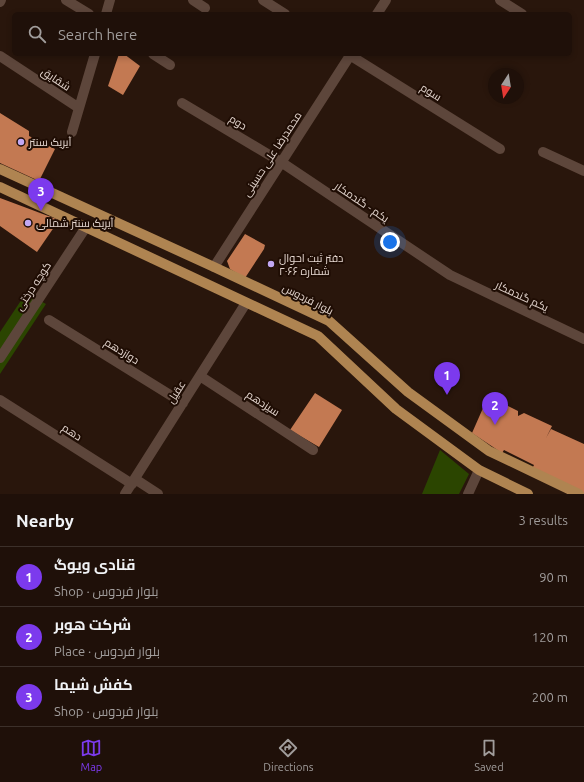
<!DOCTYPE html>
<html lang="en">
<head>
<meta charset="utf-8">
<style>
	body { margin:0; font-family:Ubuntu,Cairo,sans-serif; background:#2c1e17; color:#f1f3f6 }
	.compass { position:absolute; left:488px; top:68px; width:36px; height:36px; border-radius:50%; background:#1f1009; box-shadow:0 2px 6px #0003; rotate:192deg }
	.you { position:absolute; left:390px; top:242px; width:14px; height:14px; margin:-10px; border:3px solid #fff; border-radius:50%; background:#1a73e8; box-shadow:0 0 0 6px #1a73e833 }
	.badge { display:grid; place-items:center; width:26px; height:26px; border-radius:50%; background:#7c3aed; color:#fff; font-size:13px; font-weight:700 }
	.pin { position:absolute; translate:-50% -33px; filter:drop-shadow(0 1px 2px #0008) }
	.pin::after { content:''; position:absolute; top:21px; width:14px; height:12px; background:inherit; clip-path:polygon(0 0,100% 0,50% 100%) }
	.list { margin:0; padding:0; list-style:none }
	h2 { display:flex; justify-content:space-between; align-items:center; height:52px; margin:0; padding:0 16px; font-size:17px }
	h2 small { font-size:13px; font-weight:400; color:#a19d9c }
	.list li { display:grid; grid-template-columns:26px 1fr auto; gap:12px; align-items:center; box-sizing:border-box; height:60px; padding:0 16px; border-top:1px solid #3c302a }
	.list b { display:block; font-size:15px; white-space:nowrap }
	.list p { margin:0; font-size:13px; white-space:nowrap; color:#a19d9c }
	.list em { font-size:13px; font-style:normal; color:#a19d9c }
	.icon { flex:none; width:22px; height:22px; fill:none; stroke:currentColor; stroke-width:2; stroke-linecap:round; stroke-linejoin:round }
	.map { position:relative; flex:none; width:584px; height:494px; overflow:hidden }
	.search { position:absolute; background:#1f1009; box-shadow:0 2px 6px #0003; left:12px; right:12px; top:12px; height:44px; display:flex; align-items:center; gap:10px; box-sizing:border-box; padding:0 14px; border-radius:6px; color:#a19d9c; font-size:15px }
	.sheet { height:232px; background:#1f1009 }
	nav { display:flex; justify-content:space-around; align-items:center; box-sizing:border-box; height:56px; border-top:1px solid #3c302a; background:#1f1009; font-size:11px; color:#a19d9c }
	nav a { display:grid; justify-items:center; gap:2px }
	nav .on { color:#7c3aed }
	.map>svg:first-child { display:block }
	.green { fill:#2b4500 }
	.building { fill:#c37952 }
	.lines { fill:none; stroke-linecap:round; stroke-linejoin:round }
	.minor { stroke:#5d463b; stroke-width:10 }
	.major { stroke:#af8451; stroke-width:10 }
	.poi-dot { fill:#c2a8f3; stroke:#1f0d04; stroke-width:1.5 }
	.labels { text-anchor:middle; dominant-baseline:central; stroke-width:4; stroke-linejoin:round; paint-order:stroke }
	.street-label { font-size:11px; fill:#e4d6cf; stroke:#1f0d04 }
	.poi-label { font-size:11px; fill:#e4d6cf; stroke:#1f0d04; text-anchor:start }
</style>
</head>
<body>
<div class="map">
<svg width="584" height="494" viewBox="0 0 584 494">
	<rect width="100%" height="100%" fill="#29160c"/>
	<path class="green" d="M26 293 46 304 0 374V332Z
		M440 450 469 474 459 494H422Z"/>
	<path class="building" d="M119 54H124L140 66 123 95 108 86Z
		M0 113 29 131V136L55 149 39 181 0 163Z
		M0 198 59 220 37 252 0 226Z
		M245 234 265 245 264 249 245 278 230 269 227 261Z
		M315 393 342 410 319 447 290 430Z
		M492 398 518 411V416L524 413 552 426 546 438 551 429 584 444V494L532 469 534 465 504 450 502 453 472 433 487 399Z"/>
	<g class="lines">
		<path class="minor" d="M66 0 89 14
			M193 0 205 8
			M263 0 285 14
			M500 0 522 14
			M0 2 1 0
			M106 14 110 0
			M377 14 386 0
			M153 54 170 65
			M348 54 500 149
			M0 56 79 108
			M182 103 281 162 450 275 584 339
			M72 132 95 54
			M543 152 584 171
			M214 267 351 54
			M49 320 183 403
			M0 358 86 227
			M200 376 313 450
			M0 400 132 484
			M135 479 158 494
			M125 494 246 303
			M468 494 479 470"/>
		<path class="major" d="M0 169 214 267 329 321 408 392 489 451 579 494
			M0 187 318 336 396 409 479 470 528 494"/>
	</g>
	<g class="poi-dot">
		<circle cx="21" cy="142" r="4"/>
		<circle cx="28" cy="223" r="4"/>
		<circle cx="271" cy="264" r="4"/>
	</g>
	<g class="labels">
		<g class="street-label">
			<text transform="translate(56 79) rotate(33)">شقایق</text>
			<text transform="translate(431 92) rotate(32)">سوم</text>
			<text transform="translate(238 122) rotate(31)">دوم</text>
			<text transform="translate(272 154) rotate(-57)">محمدرضا علی حسینی</text>
			<text transform="translate(362 202) rotate(34)">یکم - گندمکار</text>
			<text transform="translate(33 286) rotate(-57)">کوچه درختی</text>
			<text transform="translate(522 296) rotate(25)">یکم گندمکار</text>
			<text transform="translate(308 299) rotate(27)">بلوار فردوس</text>
			<text transform="translate(122 351) rotate(32)">دوازدهم</text>
			<text transform="translate(176 392) rotate(-58)">عقیل</text>
			<text transform="translate(263 403) rotate(33)">سیزدهم</text>
			<text transform="translate(72 432) rotate(33)">دهم</text>
		</g>
		<g class="poi-label">
			<text x="29" y="142">آیریک سنتر</text>
			<text x="36" y="223">آیریک سنتر شمالی</text>
			<text x="279" y="258">دفتر ثبت احوال<tspan x="279" dy="13">شماره ۲۰۶۶</tspan></text>
		</g>
	</g>
</svg>
<svg class="compass" viewBox="-18 -18 36 36"><path d="M0-13l5 13h-10z" fill="#e53935"/><path d="M0 13l5-13h-10z" fill="#a19d9c"/></svg>
<div class="you"></div>
<div class="pin badge" style="left:447px;top:395px">1</div>
<div class="pin badge" style="left:495px;top:425px">2</div>
<div class="pin badge" style="left:41px;top:211px">3</div>
<div class="search"><svg class="icon" aria-label="search" viewBox="0 0 24 24"><circle cx="10" cy="10" r="6"/><path d="M15 15l6 6"/></svg>Search here</div>
</div>
<section class="sheet">
<h2>Nearby<small>3 results</small></h2>
<ul class="list">
<li><span class="badge">1</span><div><b>قنادی ویوگ</b><p>Shop · بلوار فردوس</p></div><em>90 m</em></li>
<li><span class="badge">2</span><div><b>شرکت هوبر</b><p>Place · بلوار فردوس</p></div><em>120 m</em></li>
<li><span class="badge">3</span><div><b>کفش شیما</b><p>Shop · بلوار فردوس</p></div><em>200 m</em></li>
</ul>
</section>
<nav>
<a class="on"><svg class="icon" aria-label="map" viewBox="0 0 24 24"><path d="M3 6l6-2 6 2 6-2v14l-6 2-6-2-6 2zM9 4v14M15 6v14"/></svg>Map</a>
<a><svg class="icon" aria-label="directions" viewBox="0 0 24 24"><path d="M12 3l9 9-9 9-9-9zM9 14v-3h6M13 9l2 2-2 2"/></svg>Directions</a>
<a><svg class="icon" aria-label="saved" viewBox="0 0 24 24"><path d="M7 4h10v16l-5-4-5 4z"/></svg>Saved</a>
</nav>
</body>
</html>
